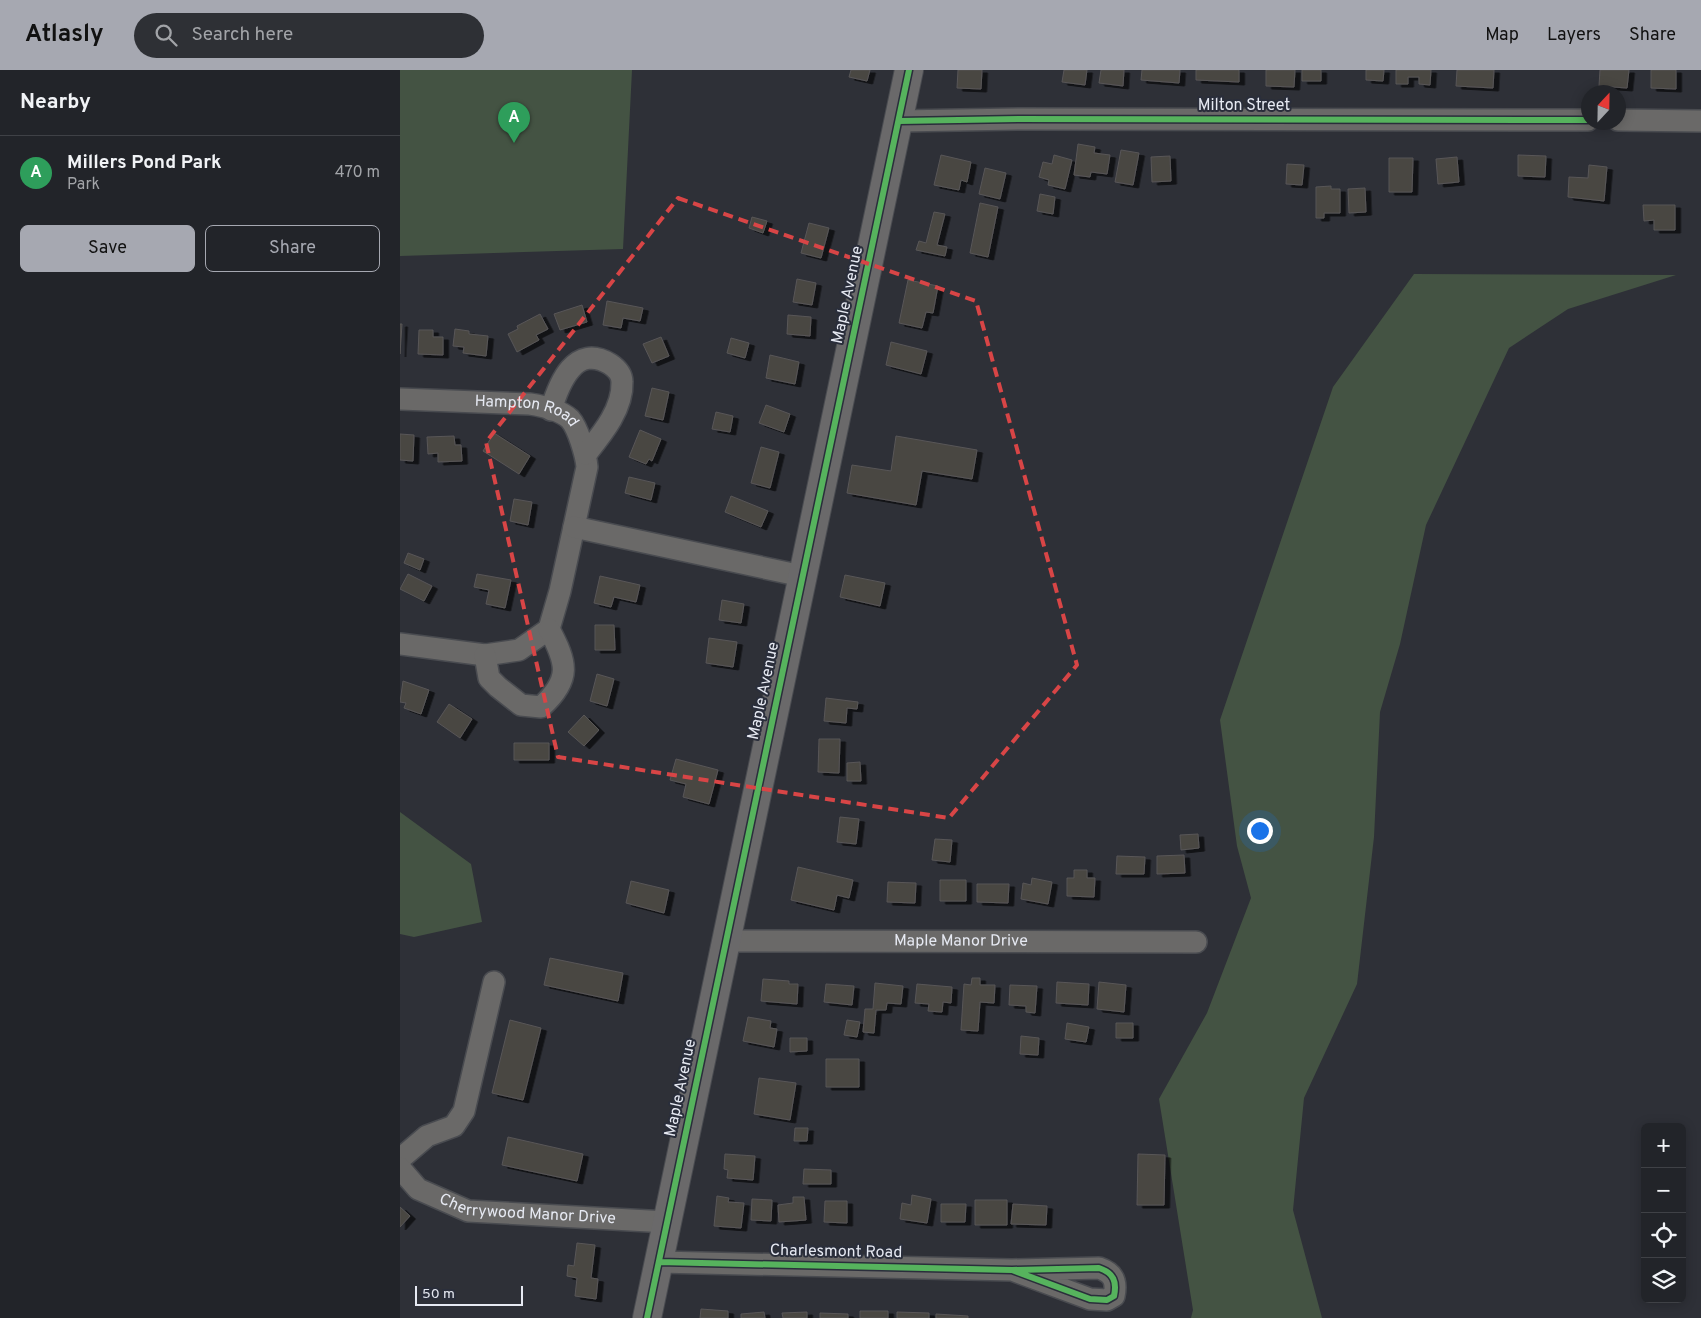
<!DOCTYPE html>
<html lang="en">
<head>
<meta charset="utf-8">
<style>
	body { margin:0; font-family:Overpass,sans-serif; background:#2e3035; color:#f1f3f6 }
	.controls { position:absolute; right:15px; bottom:15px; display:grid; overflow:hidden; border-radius:8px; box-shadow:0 2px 12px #0003 }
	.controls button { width:45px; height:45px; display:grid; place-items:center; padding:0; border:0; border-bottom:1px solid #3f4146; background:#222429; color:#f1f3f6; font:25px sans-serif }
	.compass { position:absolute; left:1181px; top:15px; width:45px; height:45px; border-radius:50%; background:#222429; box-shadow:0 2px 12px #0003; rotate:22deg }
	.scale { position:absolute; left:15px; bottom:12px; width:108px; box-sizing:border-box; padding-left:5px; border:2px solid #e6e9f2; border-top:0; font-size:14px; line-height:18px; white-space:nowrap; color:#e6e9f2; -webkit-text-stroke:4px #2a2e3b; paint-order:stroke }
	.you { position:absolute; left:859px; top:760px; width:18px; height:18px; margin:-12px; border:4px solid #fff; border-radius:50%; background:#1a73e8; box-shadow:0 0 0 8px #1a73e833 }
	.badge { display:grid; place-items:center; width:32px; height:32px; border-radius:50%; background:#a6a8b1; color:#fff; font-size:16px; font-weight:700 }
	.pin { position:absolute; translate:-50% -41px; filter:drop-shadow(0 1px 2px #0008) }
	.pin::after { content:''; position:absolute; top:26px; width:18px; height:15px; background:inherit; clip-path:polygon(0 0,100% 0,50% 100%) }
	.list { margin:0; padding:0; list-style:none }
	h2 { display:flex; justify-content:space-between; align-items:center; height:65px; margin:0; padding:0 20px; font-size:21px }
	h2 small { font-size:16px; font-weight:400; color:#a2a4a8 }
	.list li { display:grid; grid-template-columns:32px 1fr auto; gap:15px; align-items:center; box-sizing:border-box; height:75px; padding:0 20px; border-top:1px solid #3f4146 }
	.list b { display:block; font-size:19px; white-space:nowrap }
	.list p { margin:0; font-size:16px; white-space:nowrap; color:#a2a4a8 }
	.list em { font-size:16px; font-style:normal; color:#a2a4a8 }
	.actions { display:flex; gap:10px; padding:15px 20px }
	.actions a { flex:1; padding:11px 0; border:1px solid #a6a8b1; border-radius:8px; text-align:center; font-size:18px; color:#a6a8b1 }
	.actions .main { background:#a6a8b1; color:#111 }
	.icon { flex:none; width:28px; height:28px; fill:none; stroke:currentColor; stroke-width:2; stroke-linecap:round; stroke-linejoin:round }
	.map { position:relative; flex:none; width:1301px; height:1248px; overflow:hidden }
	header { display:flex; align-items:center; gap:30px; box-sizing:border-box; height:70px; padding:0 25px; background:#a6a8b1; color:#111 }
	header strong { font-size:24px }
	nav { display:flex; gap:28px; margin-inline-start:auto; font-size:18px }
	.search { width:350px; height:45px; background:#2e3035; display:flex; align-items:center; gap:12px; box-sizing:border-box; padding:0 18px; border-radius:28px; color:#a2a4a8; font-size:19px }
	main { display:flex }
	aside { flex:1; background:#222429 }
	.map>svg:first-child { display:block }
	.green { fill:#445343 }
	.building { fill:#494643; stroke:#585657; filter:url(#shadow) }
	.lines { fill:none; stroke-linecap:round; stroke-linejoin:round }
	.minor-casing { stroke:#494b50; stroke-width:24 }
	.major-casing { stroke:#494b50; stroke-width:30 }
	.minor { stroke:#6a6968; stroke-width:21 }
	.major { stroke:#6a696a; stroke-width:28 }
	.cycleway-casing { stroke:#2a2e3b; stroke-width:9 }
	.cycleway { stroke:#56b35d; stroke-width:6 }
	.marked { fill:none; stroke:#d84546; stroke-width:4; stroke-dasharray:10 6; stroke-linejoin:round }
	.labels { text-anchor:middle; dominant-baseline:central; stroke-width:4; stroke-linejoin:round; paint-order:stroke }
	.street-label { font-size:16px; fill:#e6e9f2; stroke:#2a2e3b }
</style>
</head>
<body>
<header>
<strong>Atlasly</strong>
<div class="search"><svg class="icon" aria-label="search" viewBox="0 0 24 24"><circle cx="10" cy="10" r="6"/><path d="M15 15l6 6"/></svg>Search here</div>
<nav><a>Map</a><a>Layers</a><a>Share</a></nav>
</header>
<main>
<aside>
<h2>Nearby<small></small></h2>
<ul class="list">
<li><span class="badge" style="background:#2e9e5b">A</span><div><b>Millers Pond Park</b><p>Park</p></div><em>470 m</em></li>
</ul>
<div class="actions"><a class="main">Save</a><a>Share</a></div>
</aside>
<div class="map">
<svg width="1301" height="1248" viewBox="0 0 1301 1248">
	<defs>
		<filter id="shadow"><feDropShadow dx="5.5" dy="3" stdDeviation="0" flood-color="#0009"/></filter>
	</defs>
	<rect width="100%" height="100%" fill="#2e3037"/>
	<path class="green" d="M0 0H232L223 179 0 186Z
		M1014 204 1276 205 1168 239 1109 278 1026 455 1000 574 980 642 974 767 957 914 904 1028 893 1140 922 1248H791L793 1240 759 1029 807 943 851 828 837 776 820 650 933 317Z
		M0 742 71 794 82 852 14 867 0 864Z"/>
	<path class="building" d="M451 0H470L467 11 449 7Z
		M558 0H582L581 19 557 18Z
		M664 0H687L685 15 662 12Z
		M701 0H724L723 16 699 13Z
		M742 0H780L779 13 741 10Z
		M796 0H839V12L796 10Z
		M866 0H895L894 17 866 16Z
		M902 0H921V11H902Z
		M966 0H984L983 11 966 10Z
		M996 0H1031L1030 15 1019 14V7H1008V14H996Z
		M1057 0H1094L1093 18 1056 16Z
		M1200 0H1229L1227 18 1199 16Z
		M1251 0H1276V19L1251 18Z
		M678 74 695 77 694 83 710 85 707 104 691 102 690 107 674 105Z
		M721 80 739 83 733 115 715 112Z
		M541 85 571 92 567 112 561 110 559 120 534 115Z
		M654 85 672 90 665 119 648 115 649 110 639 107 643 92 652 94Z
		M1118 85 1146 86 1145 107 1118 106Z
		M770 86 771 111 752 112 751 87Z
		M1057 87 1059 112 1038 114 1036 89Z
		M989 88H1013L1012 122H989Z
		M887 94 904 95 902 115 886 114Z
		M1189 95 1207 97 1204 131 1168 127 1169 107 1188 108Z
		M585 98 606 103 600 129 579 124Z
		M931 116V119H940V143H924V148H916V117Z
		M965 118 966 142 949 143 948 119Z
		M640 124 655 127 653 144 637 141Z
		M580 133 598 137 588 187 570 183Z
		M1243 135H1275V160H1254V150L1244 151Z
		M534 142 545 144 537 175 547 177 545 186 516 180 519 171 526 173Z
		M352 147 367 151 363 163 349 158Z
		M409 153 429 158 421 188 401 183Z
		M397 209 416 213 412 235 393 232Z
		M508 210 538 216 533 243 526 242 522 258 499 253Z
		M207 231 243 238 240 251 223 248 221 258 203 255Z
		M182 235 187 252 160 260 154 244Z
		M140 244 148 259 136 265 139 270 117 282 108 264 118 259 117 256Z
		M388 245 411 247 410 266 387 264Z
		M0 254H2L0 284Z
		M55 259 69 261V264L88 266 86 286 63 283 64 277 53 276Z
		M19 260H33V267H43V285L18 284Z
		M261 267 269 286 252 293 243 274Z
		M331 268 349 273 345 288 327 283Z
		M491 272 527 281 521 304 486 295Z
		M370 285 399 292 395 314 366 308Z
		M252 318 269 322 263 350 245 346Z
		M366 335 390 344 384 362 359 353Z
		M316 342 333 346 330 362 312 359Z
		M240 360 261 369 252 391 249 389 246 394 229 387Z
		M94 363 130 386 119 404 83 381Z
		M0 364 14 365 13 391 0 390Z
		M54 366 55 375H61L62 391 38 392V383L28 384 27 367Z
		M496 366 577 380 572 409 522 401 516 435 447 423 452 395 491 401Z
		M361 377 379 382 370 418 351 413Z
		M229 407 255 413 251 430 225 423Z
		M331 426 368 441 361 457 325 442Z
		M114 429 132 432 128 455 110 451Z
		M8 483 24 489 20 500 4 493Z
		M8 504 32 516 24 531 0 519Z
		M77 504 111 510 105 538 86 534 89 520 74 517Z
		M445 505 485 513 480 536 440 527Z
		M200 506 240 515 236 532 214 527 211 537 194 533Z
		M322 530 344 534 341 553 319 550Z
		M195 555H214L215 580H195Z
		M309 568 337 572 333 597 306 593Z
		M197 604 214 609 207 636 190 631Z
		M3 611 29 620 21 644 4 638 6 633 0 632Z
		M426 628 458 632 457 639 447 638 446 653 424 651Z
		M49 634 72 649 60 668 37 652Z
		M184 645 199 660 184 676 168 662Z
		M419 669H440L439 703 418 702Z
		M114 673H149V690H114Z
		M276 689 318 700 309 734 283 727 286 714 270 710Z
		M460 692 461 711H447V693Z
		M440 747 459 749 456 774 437 772Z
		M798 764 799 778 781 780 780 765Z
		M535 769 552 770 550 792 532 790Z
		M784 785 785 803 757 804V786Z
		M717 786 745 787 744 804H716Z
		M398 797 453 810 449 828 437 825 434 840 391 830Z
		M674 800H687V808H695L694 827 667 826V808H674Z
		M632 808 652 812 648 834 621 829 623 813 631 815Z
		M540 810H566V831H540Z
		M231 811 269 820 264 843 226 833Z
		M488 812 516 813 515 833 487 832Z
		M577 814H609L608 833 577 832Z
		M150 888 223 903 218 931 144 915Z
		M572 908H580V915H595L594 933 580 932 578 961 561 960 564 914 571 915Z
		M363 909 389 911V914H398L397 934 361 931Z
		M657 912 689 914 688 935 656 933Z
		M699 912 726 915 724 942 697 939Z
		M475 913 503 916 501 934 487 933 486 940H476L474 963 463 962 465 939H473Z
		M426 914 454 916 452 935 424 932Z
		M517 914 552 917 551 933 543 932 542 942 528 941 529 934 515 933Z
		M610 915 637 916 635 943 626 942V936L609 935Z
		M348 947 371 951 370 958 377 959 374 977 343 971Z
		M110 950 141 958 123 1030 92 1023Z
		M447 950 460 952 457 967 444 965Z
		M667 953 689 957 686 972 665 969Z
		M716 953H733V968H716Z
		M621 966 639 968 638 985 620 984Z
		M390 968H407V981L390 982Z
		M426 989H459V1017H426Z
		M359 1008 396 1013 390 1050 354 1044Z
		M395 1058H408L407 1071H394Z
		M108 1067 183 1084 177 1111 102 1095Z
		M325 1084 355 1086 353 1110 327 1108 328 1100 324 1099Z
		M738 1084 765 1085 764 1135H737Z
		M404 1099 431 1100V1114H403Z
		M512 1125 531 1129 527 1153 500 1149 502 1133 511 1135Z
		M317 1126 329 1128 328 1132 344 1133 341 1158 314 1156Z
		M393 1127H404L406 1150 379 1152 378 1135 393 1133Z
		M352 1129 372 1130 371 1151 351 1150Z
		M575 1130H607V1155H575Z
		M425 1131H447V1153L424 1152Z
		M541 1134H566L565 1152H541Z
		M613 1134 647 1136 646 1155 611 1154Z
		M0 1137 10 1146 0 1157Z
		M177 1173 195 1175 191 1208 198 1209 196 1229 175 1226 177 1208 167 1206 168 1195 174 1196Z
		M301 1239 328 1241V1248H300Z
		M460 1241H488V1248H460Z
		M364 1242 365 1248H341V1244Z
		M407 1242V1248H383L382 1243Z
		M497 1242 529 1243V1248H497Z
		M420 1243 448 1244V1248H420Z
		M536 1244 568 1246V1248H536Z"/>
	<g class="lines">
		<defs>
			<g id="minor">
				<path d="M1218 50 1301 51"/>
				<path d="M499 51 618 49 1188 50"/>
				<path id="s1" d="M0 329 130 334C143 336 160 340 170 349 178 358 186 385 187 397L160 521 149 559 119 580 85 585 0 574"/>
				<path d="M151 340C159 313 175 273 210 294 216 298 222 304 222 312 223 339 202 364 186 384"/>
				<path d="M174 457 402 506"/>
				<path d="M85 585 89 608 98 617 121 635 141 637C172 609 167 593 149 559"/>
				<path id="s2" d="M326 871 796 872"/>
				<path d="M0 1089 27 1066 54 1056 64 1041 94 912"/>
				<path id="s3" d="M0 1098 18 1119 68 1141 267 1152"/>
				<path d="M259 1192 612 1200 690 1229 707 1230 714 1226C717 1212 714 1203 699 1198L612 1200"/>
			</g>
			<path id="major" d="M247 1248 509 0"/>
		</defs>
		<use href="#minor" class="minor-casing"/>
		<use href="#major" class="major-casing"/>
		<use href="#minor" class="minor"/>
		<use href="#major" class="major"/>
		<defs>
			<path id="cycleway" d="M499 51 618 49 1188 50
				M259 1192 612 1200 690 1229 707 1230 714 1226C717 1212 714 1203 699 1198L612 1200
				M247 1248 509 0"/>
		</defs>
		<use href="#cycleway" class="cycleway-casing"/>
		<use href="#cycleway" class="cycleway"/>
	</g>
	<path class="marked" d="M278 128 576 231 677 595 549 748 158 687 86 372Z"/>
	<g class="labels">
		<g class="street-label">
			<text x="844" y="36">Milton Street</text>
			<text transform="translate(448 225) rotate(-78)">Maple Avenue</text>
			<text stroke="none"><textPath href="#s1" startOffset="128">Hampton Road</textPath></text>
			<text transform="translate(364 621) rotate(-78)">Maple Avenue</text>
			<text stroke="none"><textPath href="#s2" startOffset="235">Maple Manor Drive</textPath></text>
			<text transform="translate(281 1018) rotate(-78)">Maple Avenue</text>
			<text stroke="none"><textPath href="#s3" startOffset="141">Cherrywood Manor Drive</textPath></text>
			<text transform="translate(436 1182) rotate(1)">Charlesmont Road</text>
		</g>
	</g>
</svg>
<div class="controls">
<button>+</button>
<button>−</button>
<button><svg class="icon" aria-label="locate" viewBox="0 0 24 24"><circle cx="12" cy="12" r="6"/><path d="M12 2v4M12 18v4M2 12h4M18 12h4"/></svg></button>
<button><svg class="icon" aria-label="layers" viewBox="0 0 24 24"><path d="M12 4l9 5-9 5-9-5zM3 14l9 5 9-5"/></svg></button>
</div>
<svg class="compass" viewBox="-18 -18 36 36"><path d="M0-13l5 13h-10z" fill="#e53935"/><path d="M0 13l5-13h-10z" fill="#a2a4a8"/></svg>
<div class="scale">50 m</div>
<div class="you"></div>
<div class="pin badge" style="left:114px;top:73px;background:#2e9e5b">A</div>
</div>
</main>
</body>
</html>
